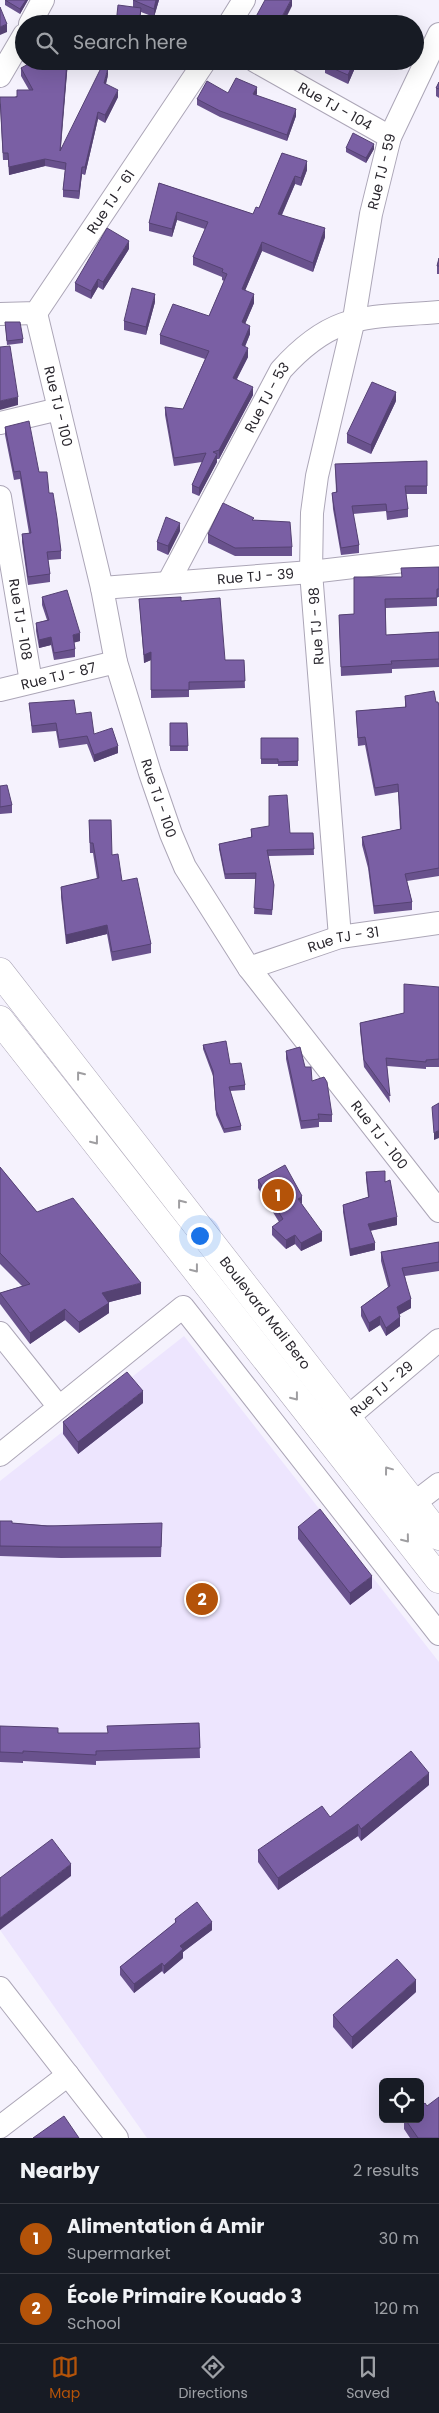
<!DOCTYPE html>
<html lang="en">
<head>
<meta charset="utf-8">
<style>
	body { margin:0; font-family:Poppins,sans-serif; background:#242831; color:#f1f3f6 }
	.controls { position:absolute; right:15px; bottom:15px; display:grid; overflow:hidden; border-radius:8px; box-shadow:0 5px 20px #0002 }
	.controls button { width:45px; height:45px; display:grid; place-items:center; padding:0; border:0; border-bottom:1px solid #363941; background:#171b24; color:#f1f3f6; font:25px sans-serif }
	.you { position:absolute; left:199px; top:1235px; width:18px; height:18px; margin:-12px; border:4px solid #fff; border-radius:50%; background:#1a73e8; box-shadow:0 0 0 8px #1a73e833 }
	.badge { display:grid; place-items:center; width:32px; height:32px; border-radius:50%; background:#b45309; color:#fff; font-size:16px; font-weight:700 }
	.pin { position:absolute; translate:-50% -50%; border:2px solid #fff; box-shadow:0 1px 5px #0006 }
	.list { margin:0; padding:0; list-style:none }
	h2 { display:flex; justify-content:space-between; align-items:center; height:65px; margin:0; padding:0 20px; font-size:21px }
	h2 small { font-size:16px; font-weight:400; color:#9ea1a6 }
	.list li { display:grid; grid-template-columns:32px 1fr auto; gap:15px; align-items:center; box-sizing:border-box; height:70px; padding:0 20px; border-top:1px solid #363941 }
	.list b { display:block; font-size:19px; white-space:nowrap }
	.list p { margin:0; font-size:16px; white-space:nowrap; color:#9ea1a6 }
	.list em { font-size:16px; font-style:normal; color:#9ea1a6 }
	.icon { flex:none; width:28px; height:28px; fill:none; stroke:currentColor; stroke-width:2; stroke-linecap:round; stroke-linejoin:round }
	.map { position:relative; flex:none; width:439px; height:2138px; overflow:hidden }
	.search { position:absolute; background:#171b24; box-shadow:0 5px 20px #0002; left:15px; right:15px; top:15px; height:55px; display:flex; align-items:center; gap:12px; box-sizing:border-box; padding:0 18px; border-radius:28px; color:#9ea1a6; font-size:19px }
	.sheet { height:205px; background:#171b24 }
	nav { display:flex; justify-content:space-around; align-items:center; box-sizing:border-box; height:70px; border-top:1px solid #363941; background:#171b24; font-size:14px; color:#9ea1a6 }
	nav a { display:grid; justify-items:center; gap:2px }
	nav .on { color:#b45309 }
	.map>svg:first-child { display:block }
	.built { fill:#ede5fe; fill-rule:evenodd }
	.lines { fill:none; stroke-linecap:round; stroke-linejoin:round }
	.street-casing { stroke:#aca6b7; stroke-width:24 }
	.primary-casing { stroke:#aca6b7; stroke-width:29 }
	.street { stroke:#fff; stroke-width:22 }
	.primary { stroke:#fff; stroke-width:28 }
	.wall { fill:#69528d }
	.shaded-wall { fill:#554273 }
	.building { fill:#7a5fa4; stroke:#554273 }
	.oneway { stroke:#9f9ea1 }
	.labels { text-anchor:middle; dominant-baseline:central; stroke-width:5; stroke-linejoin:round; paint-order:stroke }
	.street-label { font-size:14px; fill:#2a272e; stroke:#fff }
</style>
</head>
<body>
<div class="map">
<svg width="439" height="2138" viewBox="0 0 439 2138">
	<rect width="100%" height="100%" fill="#f5f2fd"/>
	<path class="built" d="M184 1336 439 1662V2138H147L0 1930V1481ZM383 2082H420V2119H383Z"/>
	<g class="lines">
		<defs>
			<g id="street">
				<path d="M30 24 43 0"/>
				<path d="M229 24 244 0"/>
				<path id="s1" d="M255 61 390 137"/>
				<path d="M0 76 24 35"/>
				<path id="s2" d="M36 313 102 588 116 662 150 773 171 834 185 867 249 968 439 1211"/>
				<path id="s3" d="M0 314 36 313 205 61"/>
				<path d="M0 423 59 409"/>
				<path id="s4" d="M0 497 31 682"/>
				<path id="s5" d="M169 581 281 370C334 311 366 318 439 312"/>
				<path id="s6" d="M102 588 311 572 439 557"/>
				<path id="s7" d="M0 690 116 662"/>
				<path id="s8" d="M340 937 311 572 312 513 317 476 354 319 371 214 390 137 439 34"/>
				<path id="s9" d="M249 968 340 937 439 923"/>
				<path d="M0 1333 59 1407"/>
				<path id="s10" d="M335 1428 439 1340"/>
				<path d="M0 1455 183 1307 439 1634"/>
				<path d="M413 1504 439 1484"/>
				<path d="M0 1988 117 2138"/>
				<path d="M0 2127 68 2075"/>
			</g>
			<g id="primary">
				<path id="s11" d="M0 972 439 1536"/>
				<path d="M0 1020 439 1579"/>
			</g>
		</defs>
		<use href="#street" class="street-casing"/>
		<use href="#primary" class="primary-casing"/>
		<use href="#street" class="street"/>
		<use href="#primary" class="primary"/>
	</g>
	<path class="wall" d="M5 0H28L20 14 5 5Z
		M133 0H159L154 17 141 12 140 24H116L133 7Z
		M68 61 60 150 108 75 106 84 118 97 105 123 98 119 85 175 82 174 79 199 63 197V190L65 170 45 166 9 175 8 160H3L0 104 29 90 21 76V68Z
		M86 61H102L99 67Z
		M358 61 348 84 325 73V65Z
		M439 82V98L436 96V88Z
		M228 93 257 94 256 95 296 116 287 141 220 117 197 105V99Z
		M346 148 374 149 366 163 346 152Z
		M282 153 307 170 301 186 295 184 282 215 325 237 313 272 262 251 245 290 254 303 245 324 250 334 245 347 248 357 237 379 253 395 219 459H217V462L199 496 192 493V485L202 462 174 466 165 415V407L183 409 205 359 160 344V335L209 316 224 281 222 280V277L193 265V257L205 229 177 220 172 237 149 231V223L159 183 253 214 259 208Z
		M129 249 103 290 98 287 91 299 75 291V283Z
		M439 258V274H437V266Z
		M155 302 146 335 124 330V321Z
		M5 322 23 339V343L7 345Z
		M396 401 371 454 347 443V434Z
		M5 427 39 472 49 493 61 551V559L48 560 50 574V582L28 585 22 542V534L29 533 20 479 14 480 5 435Z
		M427 461V494H406L408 509V517L387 520 386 511 353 514 359 545V553L341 555 333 509 332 493 336 492 335 464Z
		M254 520 292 547V556H235L208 543V534Z
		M180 531 168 555 157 550V542Z
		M439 567V597H437V606L386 608V635L439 632V667L392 669V673L341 676 339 615 354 614 401 577Z
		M42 597 80 641 74 642 75 649V657L54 660 51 645 39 648 36 631V623L47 620 42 605Z
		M139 599 181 601 225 660H244L245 688 189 690V697L151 698V660L144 663Z
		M405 696 436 702 439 706V876L407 881 412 902V910L374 914 368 868 362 845V837L400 829 398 792 375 796 365 745 358 746 356 711 405 707Z
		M29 703 76 714 94 734 118 753 94 762 87 744 59 748 56 731 32 733Z
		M170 723H187L188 751H170Z
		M261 738H298V766H278V764H261Z
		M0 786 12 805V813L0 814Z
		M89 820 112 855 122 881 151 944V953L112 961 107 934 66 944 61 897V887L97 879 93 853H90Z
		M251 829 290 833H313L314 855 268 856 274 885 272 915 254 914 256 879H225L219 849V844L251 837Z
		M439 987V1067H426V1069L387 1066 390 1103 364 1067 360 1030V1023L404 1013Z
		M203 1045 230 1064 245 1085V1090L230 1091 241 1126V1130L224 1133 216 1115 213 1076 203 1049Z
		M286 1051 305 1067 312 1081 332 1115V1122H319V1127L301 1129 286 1059Z
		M0 1167 37 1212 141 1294 109 1302V1313L79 1333 65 1320 30 1344 0 1304V1293L22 1286 0 1264Z
		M366 1172 385 1181 397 1225 370 1231 375 1250 350 1256 343 1212V1205L368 1197 366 1179Z
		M258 1180 302 1204 322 1241 301 1251 295 1244 286 1249 272 1235V1227L279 1222 258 1188Z
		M439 1242V1271L405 1276 411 1308 399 1314 400 1326 386 1336 380 1325 369 1332 361 1316V1307L388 1287 381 1261V1252Z
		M143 1403 78 1454 63 1434V1422Z
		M0 1521 12 1523 162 1533 161 1557 61 1558 0 1556Z
		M298 1527 372 1588 350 1605 298 1539Z
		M199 1723 200 1758 96 1761V1765L23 1761V1763L0 1762V1726L58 1733H107Z
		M429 1785 361 1841 358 1836 278 1890 258 1862V1850Z
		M175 1919 212 1930 183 1952V1958L164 1974 162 1971 134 1993 120 1975V1967L175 1923Z
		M416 1992 352 2049 333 2027V2015Z
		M427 2106 439 2138H410L404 2129V2119H420Z"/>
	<path class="shaded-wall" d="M26 0H28L20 14V9Z
		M156 0H159L154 17V9Z
		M291 0H292V6L283 24H278Z
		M7 24V32L0 35V27Z
		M420 35V43L415 51V42Z
		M67 61H68L60 159V151Z
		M354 61H358L348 84V75Z
		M108 68V75L104 91V83Z
		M257 87V94L253 100V94Z
		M118 90V97L105 123V115Z
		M296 109V116L287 141V135Z
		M98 112V119L85 175V167Z
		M374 144V149L366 163V158Z
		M45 159V166L9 175V167Z
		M307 161V170L301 186V178Z
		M82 167V174L79 199V191Z
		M295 176V184L278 223V214Z
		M177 212V220L172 237V229Z
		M325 228V237L313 272V263Z
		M129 241V249L103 290V282Z
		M262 242V251L242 298V289Z
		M98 279V287L91 299V291Z
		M155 294V302L146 335V327Z
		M254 294V303L242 331V322Z
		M250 326V334L242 353V345Z
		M248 348V357L233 386V378Z
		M253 387V395L219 459V450Z
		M396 392V401L371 454V445Z
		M18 397V405L0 410V401Z
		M217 454V462L199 496V488Z
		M180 523V531L168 555V546Z
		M80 633V641L73 643V635Z
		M51 637V645L39 648V640Z
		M151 652V660L144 663V655Z
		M118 746V753L94 762V755Z
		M107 925V934L66 944V935Z
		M439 1130V1138L434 1140V1133Z
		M302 1196V1204L298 1199Z
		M397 1217V1225L368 1231V1224Z
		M322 1232V1241L301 1251V1243Z
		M295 1235V1244L286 1249V1240Z
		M375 1243V1250L350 1256V1249Z
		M141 1283V1294L102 1304V1293Z
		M411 1299V1308L397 1316V1307Z
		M109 1303V1313L79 1333V1322Z
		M65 1309V1320L30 1344V1333Z
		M380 1316V1325L369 1332V1323Z
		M400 1317V1326L386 1336V1328Z
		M143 1391V1403L78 1454V1442Z
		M372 1576V1588L350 1605V1593Z
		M429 1773V1785L361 1841V1829Z
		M358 1824V1836L278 1890V1878Z
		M71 1864V1876L0 1930V1918Z
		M212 1922V1930L183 1952V1958L164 1974V1966L180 1946Z
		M162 1963V1971L134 1993V1984Z
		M416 1980V1992L352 2049V2037Z"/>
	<path class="building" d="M5 0H26L20 9Z
		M133 0H156L154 9Z
		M265 0H291L278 24H252Z
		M118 5 141 8 139 24H116Z
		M0 7 7 24 0 27Z
		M393 19 401 24H391Z
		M74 20 83 24H70Z
		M415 32 420 35 415 42Z
		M34 61H67L60 151 102 66 108 68 104 83 118 90 105 115 98 112 85 167H82L79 191 63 190 66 163 45 159 9 167 8 153H3L0 97H17V90H33L21 68Z
		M327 61H354L348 75 325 65Z
		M236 78 257 87 253 94 296 109 287 135 220 111 197 99 207 81 228 93Z
		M439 82V89L436 88Z
		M353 133 374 144 366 158 346 148Z
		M282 153 307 161 301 178 295 176 278 214 325 228 313 263 262 242 242 289 254 294 242 322 250 326 242 345 248 348 233 378 253 387 219 450 213 452 217 454 199 488 192 485 206 453 174 458 165 407 183 409 209 351 160 335 173 304 209 316 227 274 222 272 223 269 193 257 208 222 177 212 172 229 149 223 159 183 253 214 256 207 259 208Z
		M107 228 129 241 103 282 98 279 91 291 75 283Z
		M439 258V266H437Z
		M132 288 155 294 146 327 124 321Z
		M5 322H20L23 339 7 341Z
		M10 346 18 397 0 401V347Z
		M372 382 396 392 371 445 347 434Z
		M29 421 39 472H47L49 493H53L57 518 61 551 47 552 50 574 28 577 22 534 31 533 20 471 14 472 5 427Z
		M427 461V486H405L408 509 387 512 386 504 352 506 359 545 341 548 333 501 332 493 337 492 335 464Z
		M223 503 254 518 252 520 290 522 292 547 235 548 208 534Z
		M166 517 180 523 168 546 157 542Z
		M439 567V589H437V598L385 599 386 635 439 632V659L391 661 392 664 341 667 339 615 354 614V577H402L401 568Z
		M67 590 80 633 73 635 75 649 54 653 51 637 39 640 36 623 49 620 42 597Z
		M181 597V601L220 598 225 660H244L245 681 189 682V690H151V652L144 655 139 599Z
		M434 691 436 702H438L439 706V868L405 874 412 902 374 906 368 860 362 837 401 829 398 784 375 788 365 737 358 738 356 711 406 707 405 696Z
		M74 700 76 714 91 712 94 734 112 728 118 746 94 755 87 736 59 740 56 723 32 726 29 703Z
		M170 723H187L188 746H170Z
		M261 738H298V761L278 762V759H261Z
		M7 785 12 805 0 807V786Z
		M287 795 290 833H313L314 849 267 850 274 885 272 910 254 908 256 873 225 874 219 844 252 837 251 829 269 826V796Z
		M89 820H111L112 855 118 854 122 881 137 878 151 944 112 952 107 925 66 935 61 887 99 878 93 843H90Z
		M404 984 439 987V1059L426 1060V1062L386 1058 390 1096 364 1060 360 1023 404 1013Z
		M226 1041 230 1064 241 1063 245 1085 229 1087 241 1126 224 1129 216 1110 213 1071 203 1045Z
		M300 1047 305 1067H311L312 1081 324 1077 327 1082 332 1115 318 1114 319 1119 301 1121 286 1051Z
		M439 1103V1130L434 1133 432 1107Z
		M285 1165 302 1196 298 1199 322 1232 301 1243 295 1235 286 1240 272 1227 283 1219 258 1180Z
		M0 1167 37 1212 73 1198 141 1283 102 1293 109 1303 79 1322 65 1309 30 1333 0 1293 30 1284 0 1253Z
		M385 1171V1182L390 1180 397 1217 368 1224 375 1243 350 1249 343 1205 369 1197 366 1172Z
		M439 1242V1262L402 1268 411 1299 397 1307 400 1317 386 1328 380 1316 369 1323 361 1307 390 1286 381 1252Z
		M127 1372 143 1391 78 1442 63 1422Z
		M320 1509 372 1576 350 1593 298 1527Z
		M0 1521H12V1523L47 1526 162 1523 161 1547H61L0 1546Z
		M199 1723 200 1748 96 1751V1755L23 1751V1753L0 1752V1726L58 1728V1733H108L107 1726Z
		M411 1751 429 1773 361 1829 358 1824 278 1878 258 1850 322 1806 330 1817Z
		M52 1839 71 1864 0 1918V1878Z
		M197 1902 212 1922 180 1946 183 1949 164 1966 162 1963 134 1984 120 1967 176 1922 175 1919Z
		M397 1959 416 1980 352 2037 333 2015Z
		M439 2097V2138H418L405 2119H420V2107L425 2103 427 2106Z
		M64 2116 79 2138H33Z"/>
	<defs><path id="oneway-chevron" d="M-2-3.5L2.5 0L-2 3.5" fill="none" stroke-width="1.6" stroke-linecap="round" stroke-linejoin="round" transform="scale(1.25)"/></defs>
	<g class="oneway">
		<use href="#oneway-chevron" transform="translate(80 1075) rotate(-128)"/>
		<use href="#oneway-chevron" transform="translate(95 1141) rotate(52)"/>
		<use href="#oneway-chevron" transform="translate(181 1203) rotate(-128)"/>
		<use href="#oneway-chevron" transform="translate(195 1269) rotate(52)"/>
		<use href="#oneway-chevron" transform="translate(295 1397) rotate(52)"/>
		<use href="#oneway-chevron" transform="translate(388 1470) rotate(-127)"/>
		<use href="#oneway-chevron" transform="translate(406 1539) rotate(51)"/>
	</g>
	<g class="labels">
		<g class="street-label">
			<text stroke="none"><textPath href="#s1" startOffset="92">Rue TJ - 104</textPath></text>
			<text stroke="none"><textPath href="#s8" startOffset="774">Rue TJ - 59</textPath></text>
			<text stroke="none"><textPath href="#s3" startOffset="170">Rue TJ - 61</textPath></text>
			<text stroke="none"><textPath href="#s5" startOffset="208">Rue TJ - 53</textPath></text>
			<text stroke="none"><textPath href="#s2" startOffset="96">Rue TJ - 100</textPath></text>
			<text stroke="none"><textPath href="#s6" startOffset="154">Rue TJ - 39</textPath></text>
			<text stroke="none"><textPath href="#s4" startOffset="124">Rue TJ - 108</textPath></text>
			<text transform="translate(316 626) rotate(-94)">Rue TJ - 98</text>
			<text stroke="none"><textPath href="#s7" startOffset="60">Rue TJ - 87</textPath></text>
			<text stroke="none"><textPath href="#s2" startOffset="501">Rue TJ - 100</textPath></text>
			<text stroke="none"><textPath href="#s9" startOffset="99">Rue TJ - 31</textPath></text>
			<text stroke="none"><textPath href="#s2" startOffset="906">Rue TJ - 100</textPath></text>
			<text stroke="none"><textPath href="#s11" startOffset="432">Boulevard Mali Bero</textPath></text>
			<text stroke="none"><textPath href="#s10" startOffset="61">Rue TJ - 29</textPath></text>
		</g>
	</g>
</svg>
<div class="controls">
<button><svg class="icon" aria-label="locate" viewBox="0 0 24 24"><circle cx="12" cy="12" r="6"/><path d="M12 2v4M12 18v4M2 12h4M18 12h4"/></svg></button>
</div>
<div class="you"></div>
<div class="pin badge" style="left:278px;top:1195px">1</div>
<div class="pin badge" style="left:202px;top:1599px">2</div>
<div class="search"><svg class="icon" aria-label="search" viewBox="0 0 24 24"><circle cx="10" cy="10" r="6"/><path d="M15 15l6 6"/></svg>Search here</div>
</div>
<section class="sheet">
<h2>Nearby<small>2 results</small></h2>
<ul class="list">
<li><span class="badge">1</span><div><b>Alimentation á Amir</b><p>Supermarket</p></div><em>30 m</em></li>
<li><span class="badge">2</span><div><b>École Primaire Kouado 3</b><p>School</p></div><em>120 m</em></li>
</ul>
</section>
<nav>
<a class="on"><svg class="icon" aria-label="map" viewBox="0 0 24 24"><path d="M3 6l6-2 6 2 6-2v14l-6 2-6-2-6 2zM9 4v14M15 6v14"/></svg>Map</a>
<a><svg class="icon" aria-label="directions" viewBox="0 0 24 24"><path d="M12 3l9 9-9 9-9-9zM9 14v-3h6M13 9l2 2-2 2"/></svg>Directions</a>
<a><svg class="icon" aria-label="saved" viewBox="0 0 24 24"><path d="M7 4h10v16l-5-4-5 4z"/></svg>Saved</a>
</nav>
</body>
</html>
